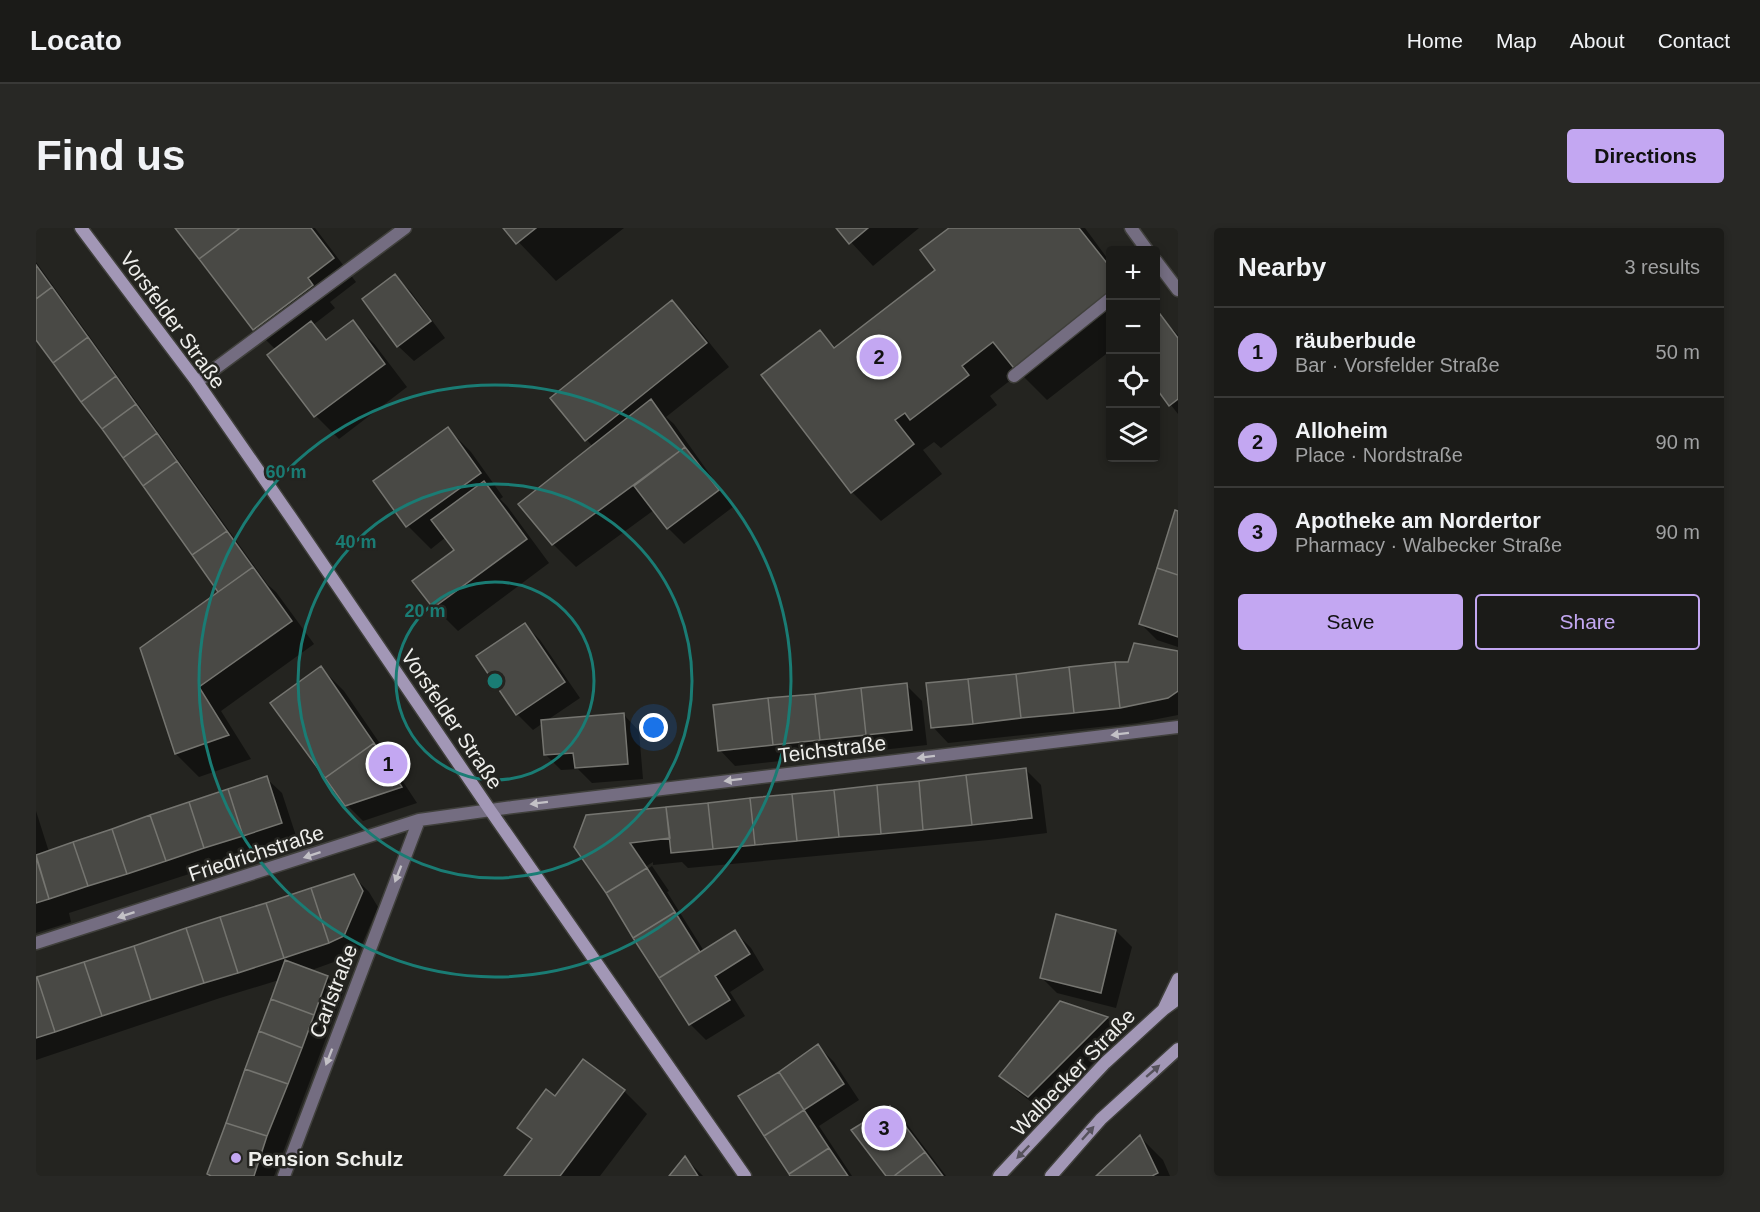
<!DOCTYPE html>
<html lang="en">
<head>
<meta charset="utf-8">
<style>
	body { margin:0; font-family:Arial,sans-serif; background:#282825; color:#f1f3f6 }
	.controls { position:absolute; right:18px; top:18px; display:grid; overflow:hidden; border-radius:6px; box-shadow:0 3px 9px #0003 }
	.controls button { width:54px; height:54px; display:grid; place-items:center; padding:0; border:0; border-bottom:2px solid #393937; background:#1b1b18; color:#f1f3f6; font:30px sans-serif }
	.you { position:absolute; left:618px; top:500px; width:21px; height:21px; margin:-15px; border:4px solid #fff; border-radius:50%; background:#1a73e8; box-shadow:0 0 0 9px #1a73e833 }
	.badge { display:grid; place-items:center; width:39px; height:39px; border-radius:50%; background:#c3a7f2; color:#111; font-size:20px; font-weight:700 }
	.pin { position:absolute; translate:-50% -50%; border:3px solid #fff; box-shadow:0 2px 6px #0006 }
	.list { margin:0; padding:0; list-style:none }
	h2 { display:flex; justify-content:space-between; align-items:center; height:78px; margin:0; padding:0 24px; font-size:26px }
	h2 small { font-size:20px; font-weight:400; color:#a0a1a2 }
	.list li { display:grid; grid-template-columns:39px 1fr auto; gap:18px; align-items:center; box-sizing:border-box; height:90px; padding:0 24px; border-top:2px solid #393937 }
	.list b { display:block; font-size:22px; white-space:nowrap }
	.list p { margin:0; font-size:20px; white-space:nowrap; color:#a0a1a2 }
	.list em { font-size:20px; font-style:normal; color:#a0a1a2 }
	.actions { display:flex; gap:12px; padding:18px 24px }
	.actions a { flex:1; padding:14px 0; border:2px solid #c3a7f2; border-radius:6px; text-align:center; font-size:21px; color:#c3a7f2 }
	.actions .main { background:#c3a7f2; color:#111 }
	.icon { flex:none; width:33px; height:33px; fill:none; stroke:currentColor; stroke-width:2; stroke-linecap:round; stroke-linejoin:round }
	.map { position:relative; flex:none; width:1142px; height:948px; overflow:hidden; border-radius:6px }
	header { display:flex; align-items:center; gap:36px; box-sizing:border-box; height:84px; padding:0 30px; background:#1b1b18; border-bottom:2px solid #393937 }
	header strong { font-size:28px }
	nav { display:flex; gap:33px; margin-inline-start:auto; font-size:21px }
	.intro { display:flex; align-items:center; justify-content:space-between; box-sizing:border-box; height:144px; padding:0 36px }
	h1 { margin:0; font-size:42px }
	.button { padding:15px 27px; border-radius:6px; background:#c3a7f2; color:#111; font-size:21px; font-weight:700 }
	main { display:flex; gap:36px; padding:0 36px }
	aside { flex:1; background:#1b1b18; border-radius:6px; box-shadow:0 3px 9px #0003 }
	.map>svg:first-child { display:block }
	.shadow { fill:#0007 }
	.building { fill:#494945; stroke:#757570; stroke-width:1.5 }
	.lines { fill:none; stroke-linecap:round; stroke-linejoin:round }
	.service-casing { stroke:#40403c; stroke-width:15 }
	.minor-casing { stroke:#40403c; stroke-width:15 }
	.secondary-casing { stroke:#40403c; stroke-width:15 }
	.service { stroke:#746d81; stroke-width:12 }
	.minor { stroke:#746d81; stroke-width:12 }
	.secondary { stroke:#a297b6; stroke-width:12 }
	.oneway { fill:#c3c1c6 }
	.oneway2 { fill:#56525c }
	.ring { fill:none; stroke:#1a7c74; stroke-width:3 }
	.poi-dot { fill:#c3a7f2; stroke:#242420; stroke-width:2 }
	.labels { text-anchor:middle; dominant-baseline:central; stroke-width:5; stroke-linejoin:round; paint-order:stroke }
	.street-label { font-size:21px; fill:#eeeeeb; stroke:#242420 }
	.poi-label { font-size:21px; font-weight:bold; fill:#eeeeeb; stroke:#242420; text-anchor:start }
	.centre { fill:#1a7c74; stroke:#242420; stroke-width:3 }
	.ring-label { font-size:18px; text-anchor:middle; font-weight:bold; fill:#1a7c74; stroke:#242420; stroke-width:5; stroke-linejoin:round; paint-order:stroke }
</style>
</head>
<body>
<header>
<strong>Locato</strong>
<nav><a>Home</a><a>Map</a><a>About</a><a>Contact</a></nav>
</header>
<div class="intro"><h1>Find us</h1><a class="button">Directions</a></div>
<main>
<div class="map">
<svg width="1142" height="948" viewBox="0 0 1142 948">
	<rect width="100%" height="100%" fill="#242420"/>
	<path class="shadow" d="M141 0H279L320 54 294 74 299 80 277 97 292 112 316 94 339 117 371 159 303 211 280 188 233 127 240 122 219 101Z
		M469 0H588L520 53Z
		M802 0H883L837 38Z
		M916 0H1049L1074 34V123L1011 172 984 145 954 168 961 177 905 220 898 214 887 222 906 246 845 293 816 264 784 104 800 120 902 43Z
		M0 34 232 357 240 364 278 416 185 483 215 531 163 549 140 526 106 421 184 364 88 228 0 109Z
		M359 48 375 64 409 110 378 133 362 118Z
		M636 74 659 97 693 139 630 189 638 196 697 279 648 316 632 300 618 282 540 339 517 316 484 276 557 219 516 170Z
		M1124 88 1142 107V186L1120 158V90Z
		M412 201 435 224 467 269 464 271 471 278 513 335 422 403 399 380 378 353 420 322 410 309 395 321 372 298Z
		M1142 285V419L1121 412 1105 396Z
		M489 397 504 412 544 470 510 493 588 487 603 503 607 551 556 555 542 541 525 542 509 526 507 495 497 502 481 486Z
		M1142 425V487L1101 495 912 515 897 499 1093 435Z
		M285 440 308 463 360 539 358 540 381 575 327 593 311 577Z
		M870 457 886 473 891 517 699 538 684 522Z
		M989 541 1005 557 1011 605 953 612 652 640 646 634 617 637V634L574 661V665L616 638 633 663 631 664 668 723 699 704 715 720 728 742 694 764 709 788 670 812 654 796 571 664 540 619 883 555Z
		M230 550 246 565 261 611 33 685 35 694 0 705V583L13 624Z
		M317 648 333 664 342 679 323 723 309 730 273 743 291 749 307 765 238 948H172L243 752 184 770 0 832V751Z
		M1080 703 1096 719 1080 780 1021 765 1005 749Z
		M1025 775 1071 790 1086 806 1008 884 981 863 965 847Z
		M782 818 798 834 823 872 783 898 816 948H756L744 845Z
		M588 863 611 886 564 948H470L496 913 483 900 519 870Z
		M854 880 870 895 910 948H852Z
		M1104 909 1127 932 1134 948H1062Z
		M649 930 667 948H635Z"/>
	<path class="building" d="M139 0H204L163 31Z
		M204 0H275L298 30 272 50 277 57 217 102 163 31Z
		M467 0H500L480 16Z
		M800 0H832L813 16Z
		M913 0H1043L1074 39V70L981 144 957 114 926 138 933 147 874 192 869 185 859 192 878 216 815 265 725 147 784 102 798 120 899 42 884 22Z
		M0 37 16 59 0 71Z
		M359 46 395 93 361 119 326 71Z
		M16 59 52 109 17 135 0 112V71Z
		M636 72 671 115 549 213 514 170Z
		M1124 86 1142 110V171L1133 178 1120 160V89Z
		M317 92 349 136 278 189 231 127 275 93 290 112Z
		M52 109 80 148 45 174 17 135Z
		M80 148 100 176 66 201 45 174Z
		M615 171 649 219 516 317 482 276Z
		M100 176 121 205 87 230 66 201Z
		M412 199 445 245 370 299 337 253Z
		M121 205 141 233 107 258 87 230Z
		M649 219 683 262 631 301 598 258Z
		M141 233 191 303 156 327 107 258Z
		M448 253 491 311 397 380 376 353 418 322 395 292Z
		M1139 282 1142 283V347L1121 340Z
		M191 303 217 339 182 364 156 327Z
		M217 339 256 393 163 459 193 507 139 526 104 420Z
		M1121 340 1142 347V409L1103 396Z
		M489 395 529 454 480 487 440 428Z
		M1098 415 1142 423V463L1132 470 1084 480 1079 434H1092Z
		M1079 434 1084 480 1038 485 1033 439Z
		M285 438 338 515 289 550 234 475Z
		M1033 439 1038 485 985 490 980 446Z
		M980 446 985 490 937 496 932 451Z
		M932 451 937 496 895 500 890 455Z
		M871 455 876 502 830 507 825 460Z
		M825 460 830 507 784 512 779 466Z
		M779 466 784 512 737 517 732 470Z
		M732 470 737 517 682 523 677 477Z
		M588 485 592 536 539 540 537 525 508 527 505 492Z
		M338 515 366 559 309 578 289 550Z
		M990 540 996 590 936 597 930 547Z
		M930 547 936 597 887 602 883 553Z
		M231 548 246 595 207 608 192 561Z
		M883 553 887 602 845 606 841 557Z
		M841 557 845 606 803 609 798 562Z
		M192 561 207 608 168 620 153 574Z
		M798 562 803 609 761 613 756 566Z
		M756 566 761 613 719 617 714 570Z
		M714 570 719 617 677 621 672 575Z
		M153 574 168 620 130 633 114 587Z
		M672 575 677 621 635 625 630 579Z
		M630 579 634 610 594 615 611 640 570 665 538 619 550 587Z
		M114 587 130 633 91 646 76 601Z
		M76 601 91 646 52 658 37 614Z
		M37 614 52 658 13 671 0 627Z
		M0 629 13 671 0 675Z
		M611 640 639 684 597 710 570 665Z
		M318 646 327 663 308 708 293 715 275 660Z
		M275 660 293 715 248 730 230 675Z
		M230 675 248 730 202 745 184 689Z
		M639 684 664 724 623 750 597 710Z
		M1020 686 1080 702 1065 765 1004 750Z
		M184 689 202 745 168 755 150 700Z
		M150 700 168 755 115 772 98 718Z
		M699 702 714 726 679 748 694 772 653 797 623 750Z
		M98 718 115 772 66 788 48 734Z
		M249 732 292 748 278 787 235 771Z
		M48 734 66 788 19 804 1 749Z
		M1 749 19 804 0 810V750Z
		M235 771 278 787 266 820 223 803Z
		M1024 773 1072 789 992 869 963 848Z
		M223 803 266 820 252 856 209 841Z
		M782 816 808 856 768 882 743 844Z
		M547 831 589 862 524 948H468L496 911 481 900 510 861 519 868Z
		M209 841 252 856 231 908 190 895Z
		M743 844 768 882 728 908 702 868Z
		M854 878 889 924 858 948H850L815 902Z
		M768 882 793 920 753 946 728 908Z
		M190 895 231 908 218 948H175L171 946Z
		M1104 907 1122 945 1116 948H1060Z
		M793 920 812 948H754L753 946Z
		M889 924 907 948H858Z
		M649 928 662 948H633Z"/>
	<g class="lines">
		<defs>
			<path id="service" d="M978 148 1074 71
				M161 154 369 0"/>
			<path id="minor" d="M1095 0 1111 22
				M1120 33 1142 62
				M0 715 383 592 477 579 1142 499
				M248 948 383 592"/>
			<path id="secondary" d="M45 0 161 154 254 288 454 582 709 948
				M1128 780 1142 751
				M963 948 1069 835 1128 781 1142 771
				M1015 948 1065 891 1142 821"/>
		</defs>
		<use href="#service" class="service-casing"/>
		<use href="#minor" class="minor-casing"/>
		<use href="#secondary" class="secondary-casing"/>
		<use href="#service" class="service"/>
		<use href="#minor" class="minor"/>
		<use href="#secondary" class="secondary"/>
	</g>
	<defs><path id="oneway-solid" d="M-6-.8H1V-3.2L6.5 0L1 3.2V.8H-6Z" transform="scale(1.5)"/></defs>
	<g class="oneway">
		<use href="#oneway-solid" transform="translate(1084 506) rotate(173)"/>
		<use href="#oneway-solid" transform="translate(890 529) rotate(173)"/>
		<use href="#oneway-solid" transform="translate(697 552) rotate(173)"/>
		<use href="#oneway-solid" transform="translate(503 575) rotate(173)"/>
		<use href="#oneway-solid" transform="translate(276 627) rotate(162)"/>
		<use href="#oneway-solid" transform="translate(362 646) rotate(111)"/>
		<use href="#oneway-solid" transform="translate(90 687) rotate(162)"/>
		<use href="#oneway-solid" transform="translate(293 829) rotate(111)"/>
	</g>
	<g class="oneway2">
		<use href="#oneway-solid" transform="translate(1117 843) rotate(-41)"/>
		<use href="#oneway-solid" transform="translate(1052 905) rotate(-48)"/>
		<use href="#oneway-solid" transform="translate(987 924) rotate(134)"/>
	</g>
	<g class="ring">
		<circle cx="459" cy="453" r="99"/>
		<circle cx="459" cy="453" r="197"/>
		<circle cx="459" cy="453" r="296"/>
	</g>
	<circle class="poi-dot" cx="200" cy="930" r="6"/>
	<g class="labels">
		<g class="street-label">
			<text transform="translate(137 92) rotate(54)">Vorsfelder Straße</text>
			<text transform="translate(416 491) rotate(56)">Vorsfelder Straße</text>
			<text transform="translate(796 521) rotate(-7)">Teichstraße</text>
			<text transform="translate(220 625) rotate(-18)">Friedrichstraße</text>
			<text transform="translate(297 763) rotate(-69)">Carlstraße</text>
			<text transform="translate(1037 844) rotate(-46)">Walbecker Straße</text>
		</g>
		<g class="poi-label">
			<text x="212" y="930">Pension Schulz</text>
		</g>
	</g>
	<circle cx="459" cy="453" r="9" class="centre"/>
	<g class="ring-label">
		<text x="250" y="250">60 m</text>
		<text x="320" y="320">40 m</text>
		<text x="389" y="389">20 m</text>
	</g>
</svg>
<div class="controls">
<button>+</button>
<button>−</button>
<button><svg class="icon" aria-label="locate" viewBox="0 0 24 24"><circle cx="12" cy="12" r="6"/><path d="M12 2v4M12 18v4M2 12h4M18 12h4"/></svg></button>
<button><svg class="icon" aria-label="layers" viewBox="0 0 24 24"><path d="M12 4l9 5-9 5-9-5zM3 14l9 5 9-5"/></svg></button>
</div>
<div class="you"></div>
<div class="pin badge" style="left:352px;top:536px">1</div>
<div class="pin badge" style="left:843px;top:129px">2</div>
<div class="pin badge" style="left:848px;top:900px">3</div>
</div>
<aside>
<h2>Nearby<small>3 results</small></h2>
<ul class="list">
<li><span class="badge">1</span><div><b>räuberbude</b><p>Bar · Vorsfelder Straße</p></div><em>50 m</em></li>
<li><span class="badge">2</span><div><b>Alloheim</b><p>Place · Nordstraße</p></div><em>90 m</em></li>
<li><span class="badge">3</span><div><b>Apotheke am Nordertor</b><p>Pharmacy · Walbecker Straße</p></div><em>90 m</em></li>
</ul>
<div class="actions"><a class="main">Save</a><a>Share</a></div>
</aside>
</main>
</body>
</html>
